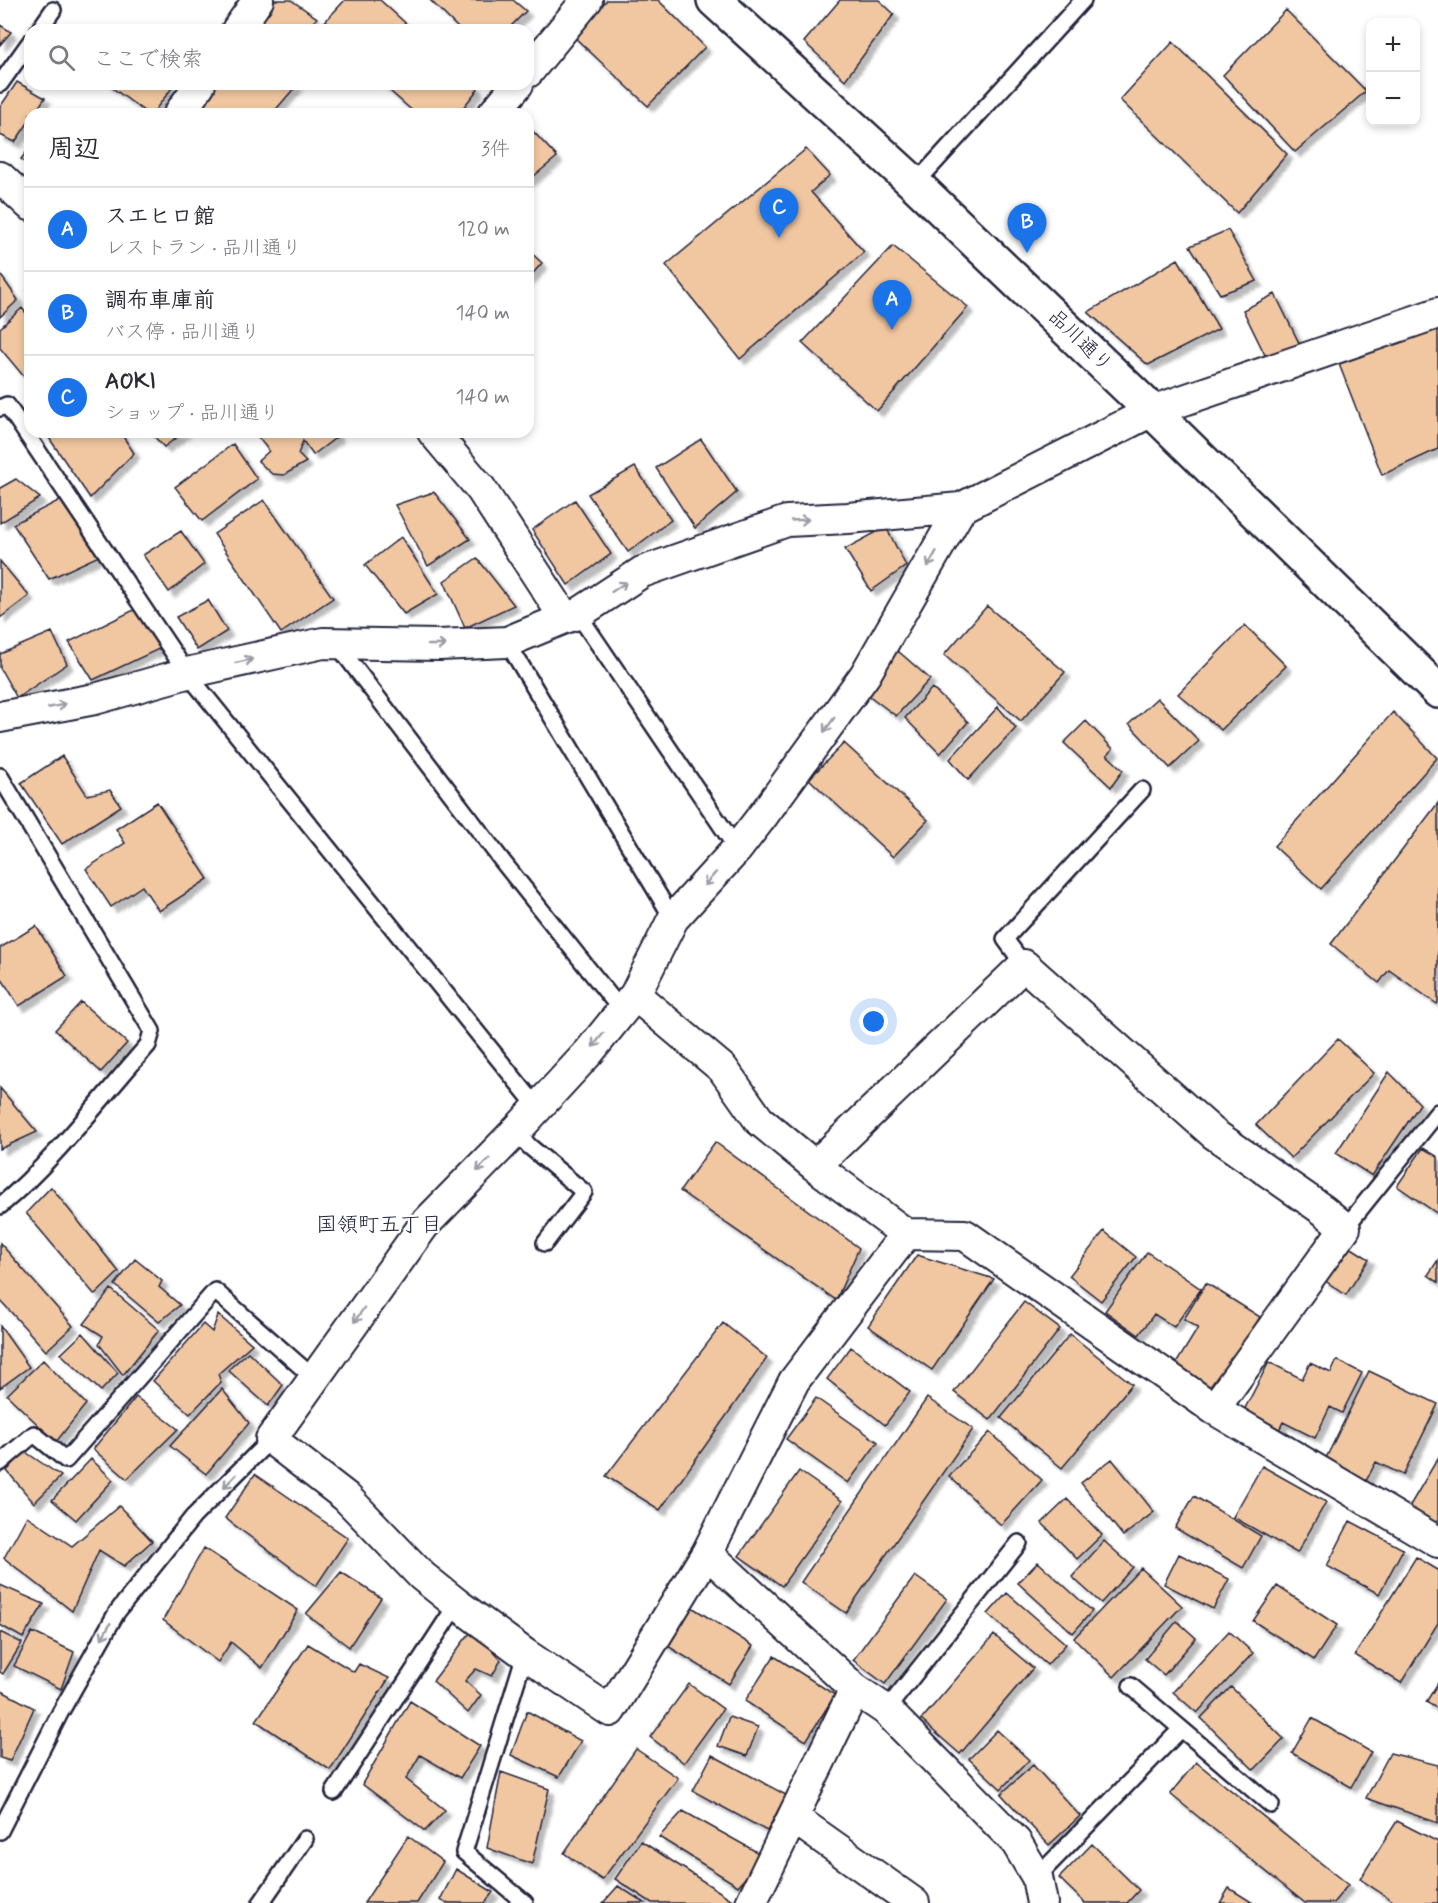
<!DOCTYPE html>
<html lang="ja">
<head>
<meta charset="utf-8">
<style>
	body { margin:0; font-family:Mynerve,"Klee One",sans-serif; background:#f7f7f7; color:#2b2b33 }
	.controls { position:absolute; right:18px; top:18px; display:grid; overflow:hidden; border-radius:12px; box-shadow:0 3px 9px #0003 }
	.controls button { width:54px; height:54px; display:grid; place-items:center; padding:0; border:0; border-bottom:2px solid #e1e1e2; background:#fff; color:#2b2b33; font:30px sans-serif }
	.you { position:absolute; left:874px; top:1022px; width:21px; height:21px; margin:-15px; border:4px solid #fff; border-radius:50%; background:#1a73e8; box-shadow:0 0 0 9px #1a73e833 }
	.badge { display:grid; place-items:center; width:39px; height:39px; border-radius:50%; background:#1a73e8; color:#fff; font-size:20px; font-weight:700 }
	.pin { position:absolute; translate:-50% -50px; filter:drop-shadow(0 2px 3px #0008) }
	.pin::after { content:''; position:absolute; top:32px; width:21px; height:18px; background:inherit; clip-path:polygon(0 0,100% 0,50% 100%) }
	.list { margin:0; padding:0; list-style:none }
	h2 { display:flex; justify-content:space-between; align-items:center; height:78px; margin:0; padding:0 24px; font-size:26px }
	h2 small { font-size:20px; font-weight:400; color:#7c7c81 }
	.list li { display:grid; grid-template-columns:39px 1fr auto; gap:18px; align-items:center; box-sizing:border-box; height:84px; padding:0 24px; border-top:2px solid #e1e1e2 }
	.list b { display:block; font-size:22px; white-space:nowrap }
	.list p { margin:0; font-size:20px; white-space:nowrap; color:#7c7c81 }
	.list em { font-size:20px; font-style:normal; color:#7c7c81 }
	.icon { flex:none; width:33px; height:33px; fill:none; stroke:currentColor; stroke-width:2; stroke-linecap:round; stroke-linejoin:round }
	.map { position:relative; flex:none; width:1438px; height:1903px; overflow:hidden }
	.search { position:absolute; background:#fff; box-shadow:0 3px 9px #0003; left:24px; top:24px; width:510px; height:66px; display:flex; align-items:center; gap:15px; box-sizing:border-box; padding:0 21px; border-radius:18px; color:#7c7c81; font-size:22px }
	.panel { position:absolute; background:#fff; box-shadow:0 3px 9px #0003; left:24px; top:108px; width:510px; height:330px; border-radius:18px }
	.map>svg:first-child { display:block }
	.building { fill:#f1c7a1; stroke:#22223b; stroke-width:1.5; filter:url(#shadow) }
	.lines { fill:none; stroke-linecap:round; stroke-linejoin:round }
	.lane-casing { stroke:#22223b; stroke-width:20 }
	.street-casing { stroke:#22223b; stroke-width:34 }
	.secondary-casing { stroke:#22223b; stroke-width:38 }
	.lane { stroke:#fff; stroke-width:15 }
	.street { stroke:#fff; stroke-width:30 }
	.secondary { stroke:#fff; stroke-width:33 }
	.oneway { stroke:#9c9ca7 }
	.labels { text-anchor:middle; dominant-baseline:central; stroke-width:4.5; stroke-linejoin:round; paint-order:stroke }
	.street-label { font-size:20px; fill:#22223b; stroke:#fff }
	.neighbourhood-label { font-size:21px; fill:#22223b; stroke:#fff }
</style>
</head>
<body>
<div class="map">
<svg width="1438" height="1903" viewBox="0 0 1438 1903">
	<defs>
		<filter id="shadow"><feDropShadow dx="5.5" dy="5.5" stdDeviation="1.5" flood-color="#0004"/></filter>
	</defs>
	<rect width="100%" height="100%" fill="#fff"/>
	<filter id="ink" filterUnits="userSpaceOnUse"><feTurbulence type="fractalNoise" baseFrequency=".0167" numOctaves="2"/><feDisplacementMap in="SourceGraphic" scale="12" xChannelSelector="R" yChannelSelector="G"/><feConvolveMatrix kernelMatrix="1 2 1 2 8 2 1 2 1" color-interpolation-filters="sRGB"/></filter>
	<g filter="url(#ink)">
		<path class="building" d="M264 0H291L317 18 306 30H262L251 20Z
			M345 0H380L413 30H321L319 28Z
			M430 0H513L526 11 507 30H460Z
			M607 0H658L705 47 648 106 573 36Z
			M840 0H879L894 14 845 80 804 42Z
			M1286 10 1366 91 1295 152 1223 75Z
			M0 25 11 32 0 45Z
			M1173 42 1287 154 1237 213 1120 100Z
			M17 82 45 98 34 114H30V120L15 142 0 135V107Z
			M107 84H175L152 114H148Z
			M218 84H295L297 85 272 114H209L199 105Z
			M382 84H473L478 89 458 114H416Z
			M528 126 557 157 528 181Z
			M30 148V168L21 159Z
			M806 149 830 175 811 192 864 252 740 359 666 265Z
			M1228 230 1257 281 1220 294 1190 246Z
			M893 246 968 307 877 411 802 343Z
			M528 250 542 263 528 279Z
			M1178 259 1219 329 1148 365 1088 312Z
			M0 274 18 300 0 317Z
			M1275 294 1300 345 1268 361 1243 310Z
			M22 308 30 318V384L0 348V328Z
			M1438 329V449L1382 475 1339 364Z
			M45 432H120L134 453 90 498Z
			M150 432H184L164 447Z
			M254 432H335L338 436 313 455 303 441 298 454 306 462 284 475 272 474 258 461 269 451Z
			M701 439 737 492 695 528 656 468Z
			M233 444 257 479 202 521 175 487Z
			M635 467 671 520 628 552 588 494Z
			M16 479 40 498 0 523V488Z
			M434 492 470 539 428 566 395 505Z
			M66 497 99 556 49 579 13 524Z
			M264 500 333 598 281 633 214 534Z
			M575 500 611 554 568 585 532 530Z
			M886 527 906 566 871 591 845 549Z
			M181 531 204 564 169 592 143 555Z
			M401 537 438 594 404 614 365 565Z
			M477 558 514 605 465 628 444 581Z
			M0 561 29 596 0 618Z
			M208 600 227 631 197 650 176 617Z
			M987 606 1065 672 1021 721 944 655Z
			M140 607 161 648 93 680 69 642Z
			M1245 625 1286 666 1221 730 1178 694Z
			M52 632 67 664 17 698 0 668V654Z
			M898 651 930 679 896 716 863 691Z
			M932 688 968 722 940 754 905 718Z
			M1157 698 1199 741 1170 768 1129 724Z
			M998 707 1016 728 968 780 950 759Z
			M1393 712 1437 758 1321 889 1274 846Z
			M1086 721 1113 749 1107 755 1123 770 1111 787 1064 743Z
			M844 743 928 820 893 857 809 779Z
			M62 756 87 795 110 790 121 806 62 844 21 783Z
			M157 802 208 879 159 911 142 886 111 907 86 869 125 843 116 829Z
			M1438 803V1002L1437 1004 1389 970 1379 983 1331 944Z
			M36 926 67 976 19 1006 0 976V948Z
			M81 1002 127 1043 101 1072 55 1030Z
			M1338 1039 1374 1073 1291 1158 1256 1125Z
			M1389 1072 1420 1104 1372 1176 1336 1153Z
			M0 1088 37 1132 0 1149Z
			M715 1142 859 1248 836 1300 680 1191Z
			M1423 1148 1438 1157V1214L1397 1186Z
			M51 1187 119 1272 95 1295 26 1213Z
			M1104 1231 1136 1257 1101 1301 1069 1276Z
			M0 1243 73 1326 46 1351 0 1300Z
			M1347 1245 1369 1259 1346 1295 1324 1280Z
			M1147 1252 1201 1289 1174 1327 1154 1314 1139 1335 1105 1311Z
			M917 1255 994 1279 932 1370 868 1326Z
			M135 1259 162 1281 159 1287 180 1305 159 1322 115 1285Z
			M1438 1260V1282L1428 1275Z
			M1206 1283 1260 1317 1214 1392 1174 1367 1198 1328 1184 1319Z
			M111 1289 159 1330 123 1375 99 1344 103 1336 84 1324Z
			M1024 1302 1060 1329 990 1420 954 1392Z
			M218 1315 252 1344 218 1374 221 1382 190 1414 153 1381 203 1324 212 1332Z
			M723 1323 767 1358 660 1510 606 1476Z
			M0 1326 29 1367 0 1388Z
			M83 1333 118 1373 101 1391 61 1354Z
			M1070 1334 1132 1384 1062 1468 1001 1418Z
			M851 1347 910 1392 885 1425 827 1379Z
			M248 1352 283 1385 268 1406 228 1370Z
			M43 1360 86 1404 56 1442 7 1395Z
			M1337 1360 1362 1373 1342 1413 1330 1407 1315 1438 1283 1422 1277 1434 1241 1416 1269 1362 1302 1379 1310 1363 1331 1373Z
			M1369 1371 1438 1404 1403 1475 1376 1462 1366 1481 1325 1460Z
			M222 1389 249 1423 206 1474 170 1446Z
			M136 1397 178 1429 127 1479 93 1449Z
			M816 1398 878 1442 848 1483 786 1439Z
			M927 1398 973 1429 846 1613 801 1582Z
			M990 1432 1042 1480 1001 1525 949 1476Z
			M24 1451 61 1476 34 1503 7 1471Z
			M1438 1458V1531L1406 1512Z
			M91 1459 113 1480 76 1520 52 1500Z
			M1112 1459 1154 1512 1123 1536 1081 1483Z
			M1262 1466 1326 1502 1297 1553 1233 1517Z
			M799 1471 842 1501 782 1586 739 1556Z
			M255 1474 348 1538 316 1586 225 1518Z
			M1194 1496 1261 1536 1243 1568 1175 1528Z
			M1067 1499 1102 1535 1077 1559 1042 1523Z
			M119 1506 152 1541 124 1566 99 1550 72 1611 4 1558 27 1516 72 1546Z
			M1350 1521 1403 1549 1379 1594 1327 1566Z
			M1104 1541 1133 1567 1101 1603 1072 1577Z
			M204 1548 298 1610 262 1668 231 1642 218 1662 163 1620Z
			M1179 1554 1229 1579 1213 1609 1164 1584Z
			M1416 1557 1438 1570V1623L1401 1683 1355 1655Z
			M1038 1562 1092 1611 1073 1633 1018 1583Z
			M1141 1568 1182 1606 1114 1677 1074 1638Z
			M341 1572 381 1598 349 1647 306 1614Z
			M915 1576 947 1599 885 1684 853 1660Z
			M0 1585 44 1604 23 1638 0 1625Z
			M1277 1586 1337 1625 1314 1660 1253 1621Z
			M1007 1593 1066 1644 1047 1665 988 1614Z
			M687 1604 753 1646 729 1684 663 1643Z
			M1177 1621 1196 1638 1164 1675 1145 1659Z
			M473 1629 501 1660 492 1676 476 1669 465 1681 481 1695 468 1713 433 1681Z
			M1229 1631 1253 1653 1197 1713 1173 1692Z
			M0 1632 22 1643 3 1674 0 1672Z
			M32 1632 74 1652 61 1689 14 1666Z
			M994 1635 1033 1668 960 1754 921 1720Z
			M308 1644 354 1672 359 1664 389 1678 330 1770 256 1721Z
			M774 1656 835 1695 806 1741 745 1701Z
			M1438 1683V1709L1426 1702Z
			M689 1684 723 1709 684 1763 650 1737Z
			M1231 1687 1284 1739 1254 1770 1201 1718Z
			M0 1690 34 1708 10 1761 0 1758Z
			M410 1701 480 1746 460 1778 420 1755 406 1779 445 1810 425 1831 362 1784Z
			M527 1711 581 1741 559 1777 511 1755Z
			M729 1717 758 1727 747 1756 718 1746Z
			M1312 1718 1371 1752 1351 1787 1292 1753Z
			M997 1730 1029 1760 1001 1789 969 1759Z
			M636 1749 678 1778 602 1880 564 1853Z
			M1390 1753 1438 1765V1823L1366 1798Z
			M712 1755 786 1795 767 1831 693 1791Z
			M1196 1762 1348 1885 1333 1903H1305L1170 1794Z
			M1033 1765 1080 1816 1049 1845 1001 1794Z
			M501 1772 549 1789 532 1864 487 1848Z
			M683 1811 764 1856 738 1886 659 1837Z
			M1397 1821 1438 1842V1903H1396L1360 1879Z
			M408 1836 443 1862 417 1903H364Z
			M641 1841 737 1903H652L615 1879Z
			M1092 1844 1139 1890 1127 1903H1085L1059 1878Z
			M456 1869 493 1892 485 1903H446L440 1900Z
			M618 1886 645 1903H603Z
			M1229 1888 1253 1903H1220Z"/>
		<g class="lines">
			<defs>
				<path id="lane" d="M39 30 53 10
					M0 84 30 42
					M915 184 1083 0
					M0 408 7 405 187 673 538 1108
					M578 614 737 849
					M507 642 673 919
					M336 643 503 862 621 1010
					M0 776 152 1031 148 1045C102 1097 53 1162 0 1206
					M1024 965 1005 939 1142 790
					M516 1131 529 1146 584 1192 545 1243
					M1345 1228 1438 1112
					M0 1463 34 1434 66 1460 215 1291 315 1379
					M525 1654 464 1852 525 1903
					M1131 1686 1271 1805
					M886 1710 1019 1543
					M334 1792 457 1604
					M0 1831 60 1713 117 1612 193 1517 271 1439
					M1037 1877 1181 1729
					M261 1903 305 1839"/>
				<path id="street" d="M237 30 258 0
					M528 72 587 0
					M179 114 200 84
					M493 114 518 84
					M0 177 30 205
					M433 432 481 489 565 618
					M961 508 865 675 764 814 737 849 673 919 635 995 589 1052 516 1131 424 1225 271 1439 346 1497 422 1576 457 1604 525 1654 610 1711 707 1553 794 1381 906 1234 965 1235 1214 1409 1438 1542
					M0 717 95 699 187 673 323 643 439 645 507 642 565 618 578 614 642 572 787 521 848 518 961 508 1152 411 1438 313
					M635 995 723 1069 759 1120 815 1166 906 1234
					M815 1166 1024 965 1214 1134 1323 1210 1345 1228 1214 1409
					M707 1553 855 1689 886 1710 1016 1842 1037 1877 1042 1903
					M794 1818 914 1903
					M751 1903 855 1689"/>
				<path id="secondary" d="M714 0 915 184 1152 411 1438 691"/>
			</defs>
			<use href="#lane" class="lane-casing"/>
			<use href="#street" class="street-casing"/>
			<use href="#secondary" class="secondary-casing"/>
			<use href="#lane" class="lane"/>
			<use href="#street" class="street"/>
			<use href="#secondary" class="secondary"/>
		</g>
		<defs><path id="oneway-shaft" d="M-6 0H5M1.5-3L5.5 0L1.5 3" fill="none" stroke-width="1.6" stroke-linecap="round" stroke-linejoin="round" transform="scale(1.5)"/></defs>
		<g class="oneway">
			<use href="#oneway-shaft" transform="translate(800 520) rotate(-3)"/>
			<use href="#oneway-shaft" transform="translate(932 559) rotate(120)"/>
			<use href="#oneway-shaft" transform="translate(619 587) rotate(-34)"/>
			<use href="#oneway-shaft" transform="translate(437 645)"/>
			<use href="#oneway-shaft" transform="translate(244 661) rotate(-13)"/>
			<use href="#oneway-shaft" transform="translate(57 706) rotate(-11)"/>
			<use href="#oneway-shaft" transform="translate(829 725) rotate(126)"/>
			<use href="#oneway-shaft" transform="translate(710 879) rotate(132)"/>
			<use href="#oneway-shaft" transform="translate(598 1040) rotate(128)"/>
			<use href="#oneway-shaft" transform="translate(483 1165) rotate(134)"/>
			<use href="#oneway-shaft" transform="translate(359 1315) rotate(125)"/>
			<use href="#oneway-shaft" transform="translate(230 1481) rotate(135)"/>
			<use href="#oneway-shaft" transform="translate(106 1631) rotate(119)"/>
		</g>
	</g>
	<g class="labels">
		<g class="street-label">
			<text transform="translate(1080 341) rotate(44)">品川通り</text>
		</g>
		<g class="neighbourhood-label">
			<text x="379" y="1225">国領町五丁目</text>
		</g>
	</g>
</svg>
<div class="controls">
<button>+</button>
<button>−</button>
</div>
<div class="you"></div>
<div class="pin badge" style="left:892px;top:330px">A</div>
<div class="pin badge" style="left:1027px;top:253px">B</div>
<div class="pin badge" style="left:779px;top:238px">C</div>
<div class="search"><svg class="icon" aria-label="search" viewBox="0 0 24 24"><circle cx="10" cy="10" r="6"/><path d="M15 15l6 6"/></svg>ここで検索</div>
<section class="panel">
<h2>周辺<small>3件</small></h2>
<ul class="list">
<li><span class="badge">A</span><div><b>スエヒロ館</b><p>レストラン · 品川通り</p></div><em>120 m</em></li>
<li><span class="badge">B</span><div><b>調布車庫前</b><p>バス停 · 品川通り</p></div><em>140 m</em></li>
<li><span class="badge">C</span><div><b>AOKI</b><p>ショップ · 品川通り</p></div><em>140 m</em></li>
</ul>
</section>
</div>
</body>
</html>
